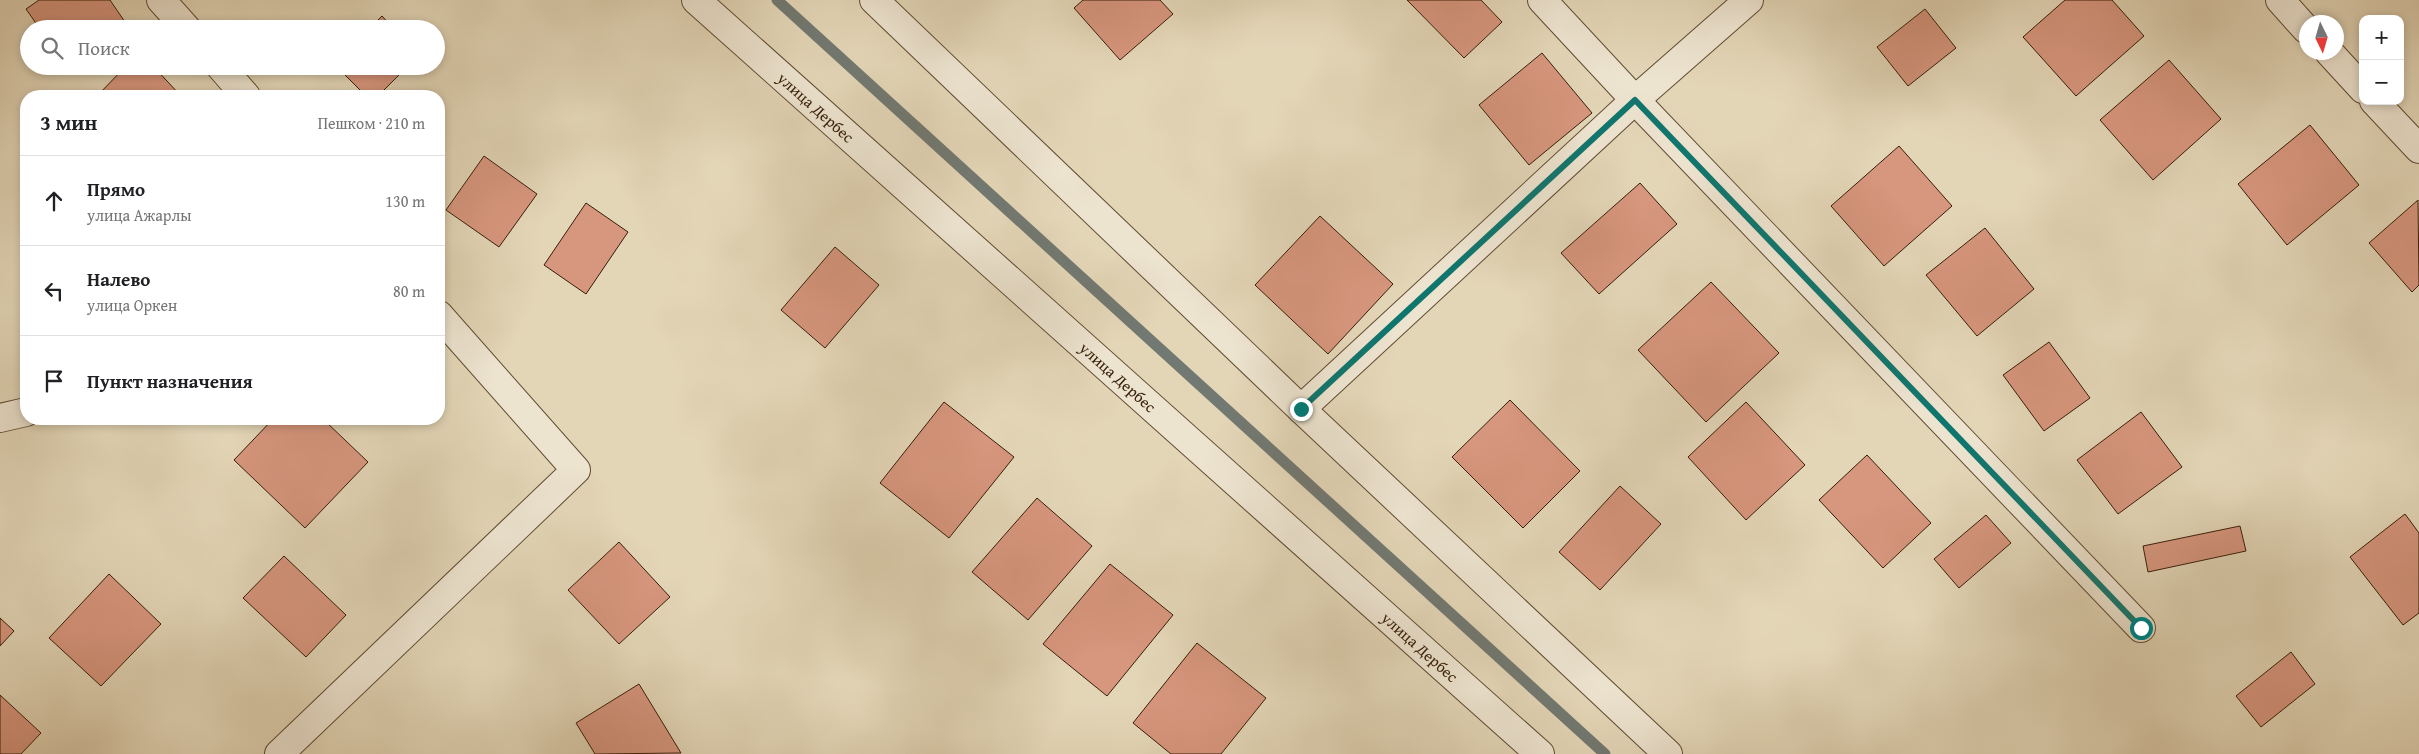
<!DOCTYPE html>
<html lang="ru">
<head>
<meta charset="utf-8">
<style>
	body { margin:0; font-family:"Gentium Book Plus",serif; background:#f2f2f2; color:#202124 }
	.controls { position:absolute; right:15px; top:15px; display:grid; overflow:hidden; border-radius:10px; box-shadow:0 2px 8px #0003 }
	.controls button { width:45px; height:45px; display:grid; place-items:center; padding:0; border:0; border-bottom:1px solid #e0e0e0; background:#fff; color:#202124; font:25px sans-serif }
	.compass { position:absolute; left:2299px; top:15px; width:45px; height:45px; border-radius:50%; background:#fff; box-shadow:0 2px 8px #0003; rotate:175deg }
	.stop { position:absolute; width:15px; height:15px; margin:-11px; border:4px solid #0f766e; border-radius:50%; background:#fff }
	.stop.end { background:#0f766e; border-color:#fff; box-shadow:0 1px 5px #0008 }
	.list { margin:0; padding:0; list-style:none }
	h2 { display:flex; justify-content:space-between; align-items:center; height:65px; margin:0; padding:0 20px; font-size:21px }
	h2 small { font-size:16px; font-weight:400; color:#757577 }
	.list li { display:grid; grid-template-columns:32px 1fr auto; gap:15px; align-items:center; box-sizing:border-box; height:90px; padding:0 20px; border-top:1px solid #e0e0e0 }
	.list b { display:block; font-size:19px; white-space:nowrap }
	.list p { margin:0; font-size:16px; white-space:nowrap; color:#757577 }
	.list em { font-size:16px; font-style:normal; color:#757577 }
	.icon { flex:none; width:28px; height:28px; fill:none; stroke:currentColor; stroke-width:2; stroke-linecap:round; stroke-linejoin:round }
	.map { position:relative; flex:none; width:2419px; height:754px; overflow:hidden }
	.search { position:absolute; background:#fff; box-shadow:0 2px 8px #0003; left:20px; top:20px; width:425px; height:55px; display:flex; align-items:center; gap:12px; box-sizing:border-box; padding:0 18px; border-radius:28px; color:#757577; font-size:19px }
	.panel { position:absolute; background:#fff; box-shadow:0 2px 8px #0003; left:20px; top:90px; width:425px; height:335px; border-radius:20px }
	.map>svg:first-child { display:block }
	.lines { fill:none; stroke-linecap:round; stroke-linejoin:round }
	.stream { stroke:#727972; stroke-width:11 }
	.building { fill:#d7967e; stroke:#361d07 }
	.street-casing { stroke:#614b33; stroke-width:30 }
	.street { stroke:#ede4d0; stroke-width:28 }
	.route { stroke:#0f766e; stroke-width:6 }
	.labels { text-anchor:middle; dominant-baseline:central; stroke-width:4; stroke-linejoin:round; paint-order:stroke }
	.street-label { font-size:16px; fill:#361d07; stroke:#ede4d0 }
</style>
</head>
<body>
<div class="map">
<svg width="2419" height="754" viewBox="0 0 2419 754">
	<rect width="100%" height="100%" fill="#e3d6b7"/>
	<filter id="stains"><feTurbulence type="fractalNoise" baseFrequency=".004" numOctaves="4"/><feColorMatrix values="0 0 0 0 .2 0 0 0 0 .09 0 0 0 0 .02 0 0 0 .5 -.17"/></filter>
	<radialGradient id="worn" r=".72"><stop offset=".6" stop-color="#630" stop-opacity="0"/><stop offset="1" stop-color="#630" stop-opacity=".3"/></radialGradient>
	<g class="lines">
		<path class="stream" d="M777 0 1605 754"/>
	</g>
	<path class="building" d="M39 0H110L127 25 122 29H40L26 9Z
		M1083 0H1160L1173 14 1120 60 1074 8Z
		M1407 0H1481L1502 22 1464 58Z
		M2065 0H2112L2144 36 2076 96 2023 37Z
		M1925 9 1956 48 1908 86 1877 47Z
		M382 16 394 29H369Z
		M1542 53 1592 113 1529 165 1479 105Z
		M2169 60 2221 119 2153 180 2100 120Z
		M126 66H153L181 96H97Z
		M336 66H408L378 96H366Z
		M2310 125 2359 185 2287 245 2238 184Z
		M1899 146 1952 206 1884 266 1831 206Z
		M484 156 537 194 499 247 446 210Z
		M1640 183 1677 224 1599 294 1561 253Z
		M2418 200 2419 285 2412 292 2369 243Z
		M586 203 628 232 586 294 544 265Z
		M1320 216 1393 284 1328 354 1255 285Z
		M1985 228 2034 289 1977 336 1926 275Z
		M835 247 879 285 825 348 781 310Z
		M1711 282 1779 353 1706 422 1638 350Z
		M2049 342 2090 398 2044 431 2003 375Z
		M1510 400 1580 471 1523 528 1452 457Z
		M944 402 1014 457 949 538 880 483Z
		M1746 402 1805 465 1746 520 1688 457Z
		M2141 412 2182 467 2118 514 2077 460Z
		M273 419H323L368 462 305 528 234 460Z
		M1867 455 1931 523 1883 568 1819 500Z
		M1620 486 1661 524 1600 590 1559 552Z
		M1037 498 1092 546 1028 620 972 572Z
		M2405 514 2419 533V613L2403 625 2350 557Z
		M1986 515 2011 543 1959 588 1934 559Z
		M2240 526 2246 551 2148 572 2143 546Z
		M619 542 670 597 619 644 568 590Z
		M284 556 346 615 306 657 243 598Z
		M1110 564 1173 615 1107 696 1043 644Z
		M109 574 161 624 101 686 49 638Z
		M0 618 14 631 0 646Z
		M1197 643 1266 698 1221 754H1171L1133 723Z
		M2291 652 2315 684 2261 727 2236 696Z
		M639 684 681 753 595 754 576 723Z
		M0 695 41 733 21 754H0Z"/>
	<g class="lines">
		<defs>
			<g id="street">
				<path d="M161 0 187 29"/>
				<path id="s1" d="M696 0 1540 754"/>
				<path d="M874 0 1301 409 1668 754"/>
				<path d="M1542 0 1635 100 2141 628"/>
				<path d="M2280 0 2306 29"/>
				<path d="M2329 52 2363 89"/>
				<path d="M220 66 246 96"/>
				<path d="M2374 101 2419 149"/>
				<path d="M1301 409 1635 100 1749 0"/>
				<path d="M0 418 26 412"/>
				<path d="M279 754 576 470 439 315"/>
			</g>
		</defs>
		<use href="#street" class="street-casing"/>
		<use href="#street" class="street"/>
	</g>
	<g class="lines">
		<path class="route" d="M1301 409 1635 100 2141 628"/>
	</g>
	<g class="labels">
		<g class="street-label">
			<text stroke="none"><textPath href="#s1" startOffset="161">улица Дербес</textPath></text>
			<text stroke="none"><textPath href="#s1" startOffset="566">улица Дербес</textPath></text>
			<text stroke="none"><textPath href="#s1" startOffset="971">улица Дербес</textPath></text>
		</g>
	</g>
	<rect width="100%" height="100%" filter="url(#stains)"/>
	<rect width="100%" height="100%" fill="url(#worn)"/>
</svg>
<div class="controls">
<button>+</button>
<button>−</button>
</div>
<svg class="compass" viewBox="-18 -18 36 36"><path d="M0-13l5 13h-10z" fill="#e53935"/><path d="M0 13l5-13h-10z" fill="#757577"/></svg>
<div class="stop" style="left:2141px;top:628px"></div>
<div class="stop end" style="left:1301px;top:409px"></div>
<div class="search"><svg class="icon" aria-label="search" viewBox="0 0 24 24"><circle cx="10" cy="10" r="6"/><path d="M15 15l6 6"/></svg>Поиск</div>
<section class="panel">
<h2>3 мин<small>Пешком · 210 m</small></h2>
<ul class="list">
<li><svg class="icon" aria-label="ahead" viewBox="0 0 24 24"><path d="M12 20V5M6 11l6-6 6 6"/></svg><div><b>Прямо</b><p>улица Ажарлы</p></div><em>130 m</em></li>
<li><svg class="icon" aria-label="left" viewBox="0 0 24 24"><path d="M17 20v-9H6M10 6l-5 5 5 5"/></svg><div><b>Налево</b><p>улица Оркен</p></div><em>80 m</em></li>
<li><svg class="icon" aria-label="arrive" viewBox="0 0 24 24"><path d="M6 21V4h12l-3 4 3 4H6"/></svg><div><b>Пункт назначения</b></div></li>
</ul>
</section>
</div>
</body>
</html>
